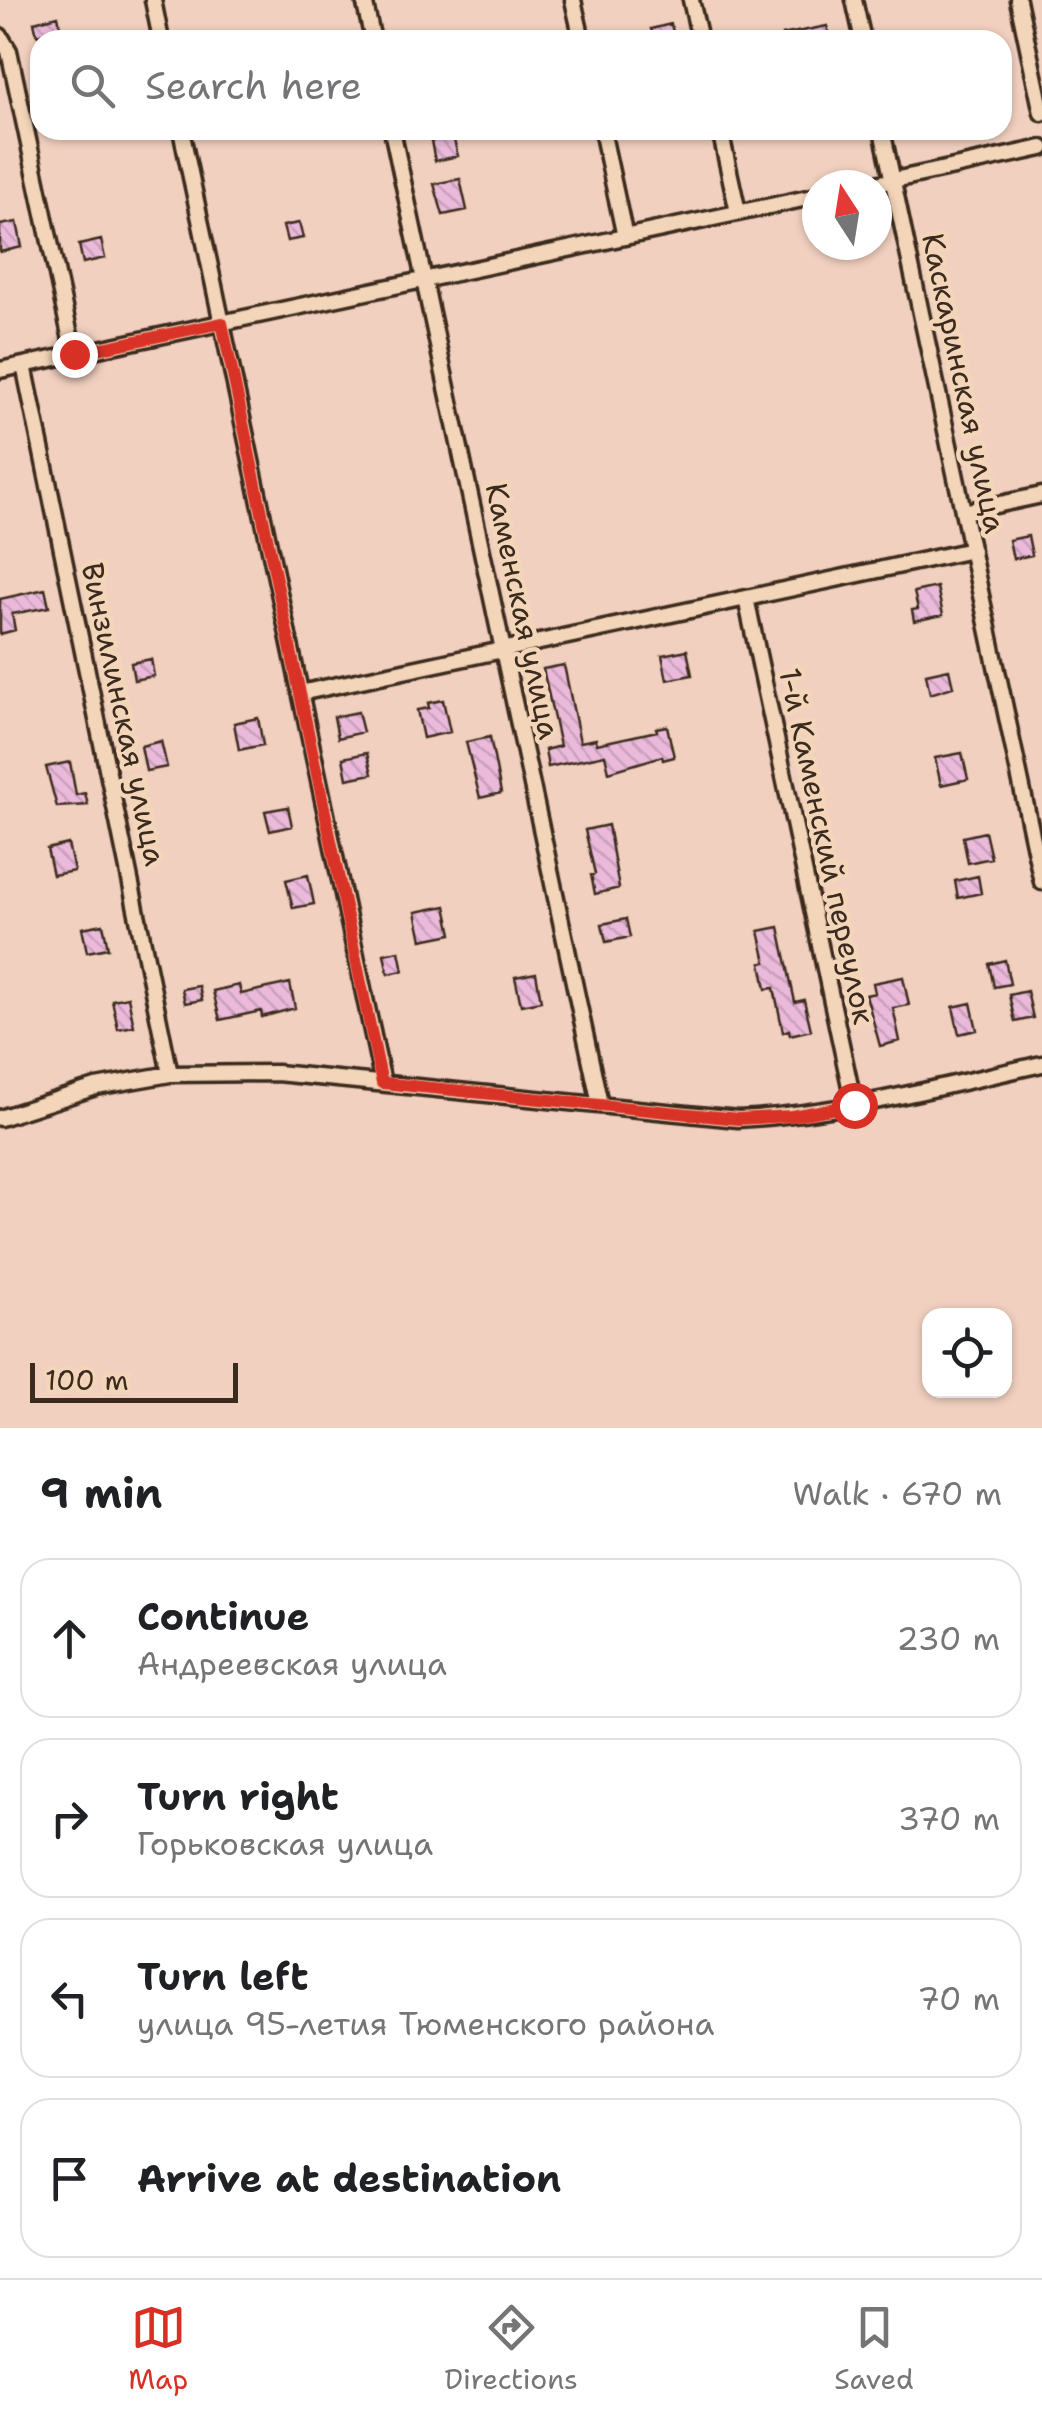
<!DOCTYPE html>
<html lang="en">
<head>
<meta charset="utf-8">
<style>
	body { margin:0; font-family:"Shantell Sans",sans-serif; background:#f2f2f2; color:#202124 }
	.controls { position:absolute; right:30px; bottom:30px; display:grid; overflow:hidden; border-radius:20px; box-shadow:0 2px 8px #0004 }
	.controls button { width:90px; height:90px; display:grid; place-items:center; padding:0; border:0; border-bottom:2px solid #e0e0e0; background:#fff; color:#202124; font:50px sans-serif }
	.compass { position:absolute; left:802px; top:170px; width:90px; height:90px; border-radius:50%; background:#fff; box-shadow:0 2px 8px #0004; rotate:348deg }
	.scale { position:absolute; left:30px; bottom:25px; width:208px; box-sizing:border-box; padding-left:10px; border:5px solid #3b2a1e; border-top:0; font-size:28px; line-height:35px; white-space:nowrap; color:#3b2a1e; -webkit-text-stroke:8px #f3d5b9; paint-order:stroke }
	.stop { position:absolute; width:30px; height:30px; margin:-22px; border:8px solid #d93025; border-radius:50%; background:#fff }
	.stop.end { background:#d93025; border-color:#fff; box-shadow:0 2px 10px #0008 }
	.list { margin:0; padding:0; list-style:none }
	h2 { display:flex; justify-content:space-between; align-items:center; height:130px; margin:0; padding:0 40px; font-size:42px }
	h2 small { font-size:32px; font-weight:400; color:#757577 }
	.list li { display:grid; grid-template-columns:65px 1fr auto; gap:30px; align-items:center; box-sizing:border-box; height:160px; margin:0 20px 20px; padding:0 20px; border:2px solid #e0e0e0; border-radius:30px }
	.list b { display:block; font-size:38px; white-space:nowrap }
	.list p { margin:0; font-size:32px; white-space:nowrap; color:#757577 }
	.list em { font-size:32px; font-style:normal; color:#757577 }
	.icon { flex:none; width:55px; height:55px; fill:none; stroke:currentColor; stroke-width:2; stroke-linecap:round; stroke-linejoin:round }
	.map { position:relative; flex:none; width:1042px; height:1428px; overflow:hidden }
	.search { position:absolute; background:#fff; box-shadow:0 2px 8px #0004; left:30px; right:30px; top:30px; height:110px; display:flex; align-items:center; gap:25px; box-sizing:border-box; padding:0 35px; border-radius:30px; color:#757577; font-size:38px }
	.sheet { height:850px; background:#fff }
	nav { display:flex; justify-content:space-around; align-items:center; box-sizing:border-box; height:140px; border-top:2px solid #e0e0e0; background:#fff; font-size:28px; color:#757577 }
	nav a { display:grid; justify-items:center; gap:5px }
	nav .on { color:#d93025 }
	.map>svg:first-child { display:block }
	.building { fill:url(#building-back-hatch); stroke:#3b2a1e; stroke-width:2.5 }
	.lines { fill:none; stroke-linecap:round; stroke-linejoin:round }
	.minor-casing { stroke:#3b2a1e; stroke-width:21 }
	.minor { stroke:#f3d5b9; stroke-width:14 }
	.route { stroke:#d93025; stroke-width:12 }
	.labels { text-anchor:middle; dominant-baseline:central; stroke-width:9; stroke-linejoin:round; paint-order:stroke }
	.street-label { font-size:30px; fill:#3b2a1e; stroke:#f3d5b9 }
</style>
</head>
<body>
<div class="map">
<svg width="1042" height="1428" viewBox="0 0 1042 1428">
	<defs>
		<pattern id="building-back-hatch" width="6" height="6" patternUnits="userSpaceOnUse" patternTransform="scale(2.5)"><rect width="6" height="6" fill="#ebbadb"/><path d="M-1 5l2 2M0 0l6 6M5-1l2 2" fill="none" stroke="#caa0bc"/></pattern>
	</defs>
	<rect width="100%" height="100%" fill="#f1d0c0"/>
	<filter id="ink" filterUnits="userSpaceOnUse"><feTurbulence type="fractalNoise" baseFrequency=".01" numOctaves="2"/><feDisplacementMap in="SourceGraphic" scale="20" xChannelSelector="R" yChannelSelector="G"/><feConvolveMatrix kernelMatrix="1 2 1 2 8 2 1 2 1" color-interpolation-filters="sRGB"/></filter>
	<g filter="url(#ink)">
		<path class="building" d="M58 16 62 35 42 39 41 34 37 35 34 22Z
			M671 24 675 40H654L651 29Z
			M827 26 830 39 783 40 782 35Z
			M453 136 458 156 435 161 431 141Z
			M460 179 467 210 443 215 434 184Z
			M17 222 22 247 0 252V225Z
			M299 223 303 238 287 241 283 226Z
			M101 240 105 258 83 263 79 245Z
			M1028 536 1032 555 1013 559 1009 540Z
			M937 587 943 615 914 621 912 610 918 609 914 592Z
			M45 589 49 607 12 614 15 630 0 634V599Z
			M687 650 692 675 667 680 662 655Z
			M151 659 154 676 134 680 131 663Z
			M564 665 580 742 596 739 597 744 657 731 656 728 667 726 674 757 663 760 662 756 609 772 605 755 548 767 545 750 560 746 543 669Z
			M949 669 953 687 930 694 926 674Z
			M443 700 450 732 423 738 417 710 429 708 428 703Z
			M358 712 363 732 338 738 334 717Z
			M258 718 263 745 239 750 234 723Z
			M490 737 501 793 480 798 466 742Z
			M161 741 167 767 146 771 141 746Z
			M367 753 372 774 347 779 343 758Z
			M962 753 968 779 941 785 935 758Z
			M70 762 76 795 85 793 88 805 57 807 46 767Z
			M288 807 292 826 270 831 265 811Z
			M608 825 619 888 595 894 591 875 595 874 585 830Z
			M985 832 991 858 968 863 963 837Z
			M68 844 74 871 53 875 47 849Z
			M308 875 314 904 293 908 286 880Z
			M978 876 981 893 958 898 955 881Z
			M446 906 452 934 422 940 416 912Z
			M626 919 630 937 606 942 602 924Z
			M103 924 108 948 87 952 82 928Z
			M779 927 795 1002 804 1000 811 1030 790 1035 789 1030 783 1032 774 988 766 989 761 963 766 962 759 931Z
			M399 951 403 971 388 974 384 954Z
			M1005 960 1010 984 994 987 989 964Z
			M536 973 541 1001 521 1005 515 977Z
			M903 977 909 1005 893 1008 900 1041 880 1046 866 995 875 993 873 983Z
			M290 983 295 1008 262 1017 261 1011 220 1020 213 991 239 985 241 994Z
			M199 986 202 1000 185 1003 182 989Z
			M1027 991 1033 1018 1015 1022 1009 995Z
			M128 997 134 1026 118 1029 112 1000Z
			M971 1003 977 1030 959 1034 953 1007Z"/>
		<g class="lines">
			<defs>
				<path id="minor" d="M153 0 161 40
					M364 0 373 40
					M573 0 582 40
					M691 0 700 40
					M854 0 863 40
					M1018 0 1042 113
					M0 36 9 51 74 354
					M181 130 383 1083
					M392 130 600 1104
					M602 130 625 237
					M720 130 738 212
					M882 130 1042 882
					M871 185 1042 148
					M24 365 170 1074
					M0 370 817 196
					M963 512 1042 495
					M746 598 854 1105
					M300 693 972 550
					M0 1118 96 1087 170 1074 277 1073 738 1119C841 1114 942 1086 1042 1064"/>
			</defs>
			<use href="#minor" class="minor-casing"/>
			<use href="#minor" class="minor"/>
		</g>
	</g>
	<g class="lines" filter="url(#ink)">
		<path class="route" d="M74 354 222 323 382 1083 738 1119 791 1116 854 1105"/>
	</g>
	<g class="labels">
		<g class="street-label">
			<text transform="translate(964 383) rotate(78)">Каскаринская улица</text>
			<text transform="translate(523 611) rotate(78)">Каменская улица</text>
			<text transform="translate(124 714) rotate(78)">Винзилинская улица</text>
			<text transform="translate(827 846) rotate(78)">1-й Каменский переулок</text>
		</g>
	</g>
</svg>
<div class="controls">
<button><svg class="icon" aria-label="locate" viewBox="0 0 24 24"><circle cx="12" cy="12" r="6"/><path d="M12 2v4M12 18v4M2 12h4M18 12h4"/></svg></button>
</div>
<svg class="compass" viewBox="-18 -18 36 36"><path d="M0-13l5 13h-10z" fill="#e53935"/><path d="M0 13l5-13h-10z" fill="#757577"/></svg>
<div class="scale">100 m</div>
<div class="stop" style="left:854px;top:1105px"></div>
<div class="stop end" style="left:74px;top:354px"></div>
<div class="search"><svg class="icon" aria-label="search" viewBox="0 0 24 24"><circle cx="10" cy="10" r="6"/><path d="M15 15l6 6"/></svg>Search here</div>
</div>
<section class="sheet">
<h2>9 min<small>Walk · 670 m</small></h2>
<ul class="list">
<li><svg class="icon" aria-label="ahead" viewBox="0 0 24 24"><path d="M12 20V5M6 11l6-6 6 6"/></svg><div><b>Continue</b><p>Андреевская улица</p></div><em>230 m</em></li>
<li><svg class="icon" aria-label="right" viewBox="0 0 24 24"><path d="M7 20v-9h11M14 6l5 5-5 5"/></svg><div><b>Turn right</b><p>Горьковская улица</p></div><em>370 m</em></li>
<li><svg class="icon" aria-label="left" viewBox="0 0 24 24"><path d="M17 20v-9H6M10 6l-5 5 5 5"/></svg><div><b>Turn left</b><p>улица 95-летия Тюменского района</p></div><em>70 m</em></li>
<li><svg class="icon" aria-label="arrive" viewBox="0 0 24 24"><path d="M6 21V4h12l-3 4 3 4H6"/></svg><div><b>Arrive at destination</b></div></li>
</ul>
</section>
<nav>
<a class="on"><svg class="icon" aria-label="map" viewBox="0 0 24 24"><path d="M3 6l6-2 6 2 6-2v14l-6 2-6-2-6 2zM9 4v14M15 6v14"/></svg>Map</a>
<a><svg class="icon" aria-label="directions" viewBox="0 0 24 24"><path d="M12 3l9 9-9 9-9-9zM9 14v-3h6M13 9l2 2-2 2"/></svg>Directions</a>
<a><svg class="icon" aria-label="saved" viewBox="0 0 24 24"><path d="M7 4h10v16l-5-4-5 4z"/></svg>Saved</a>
</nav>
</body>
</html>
